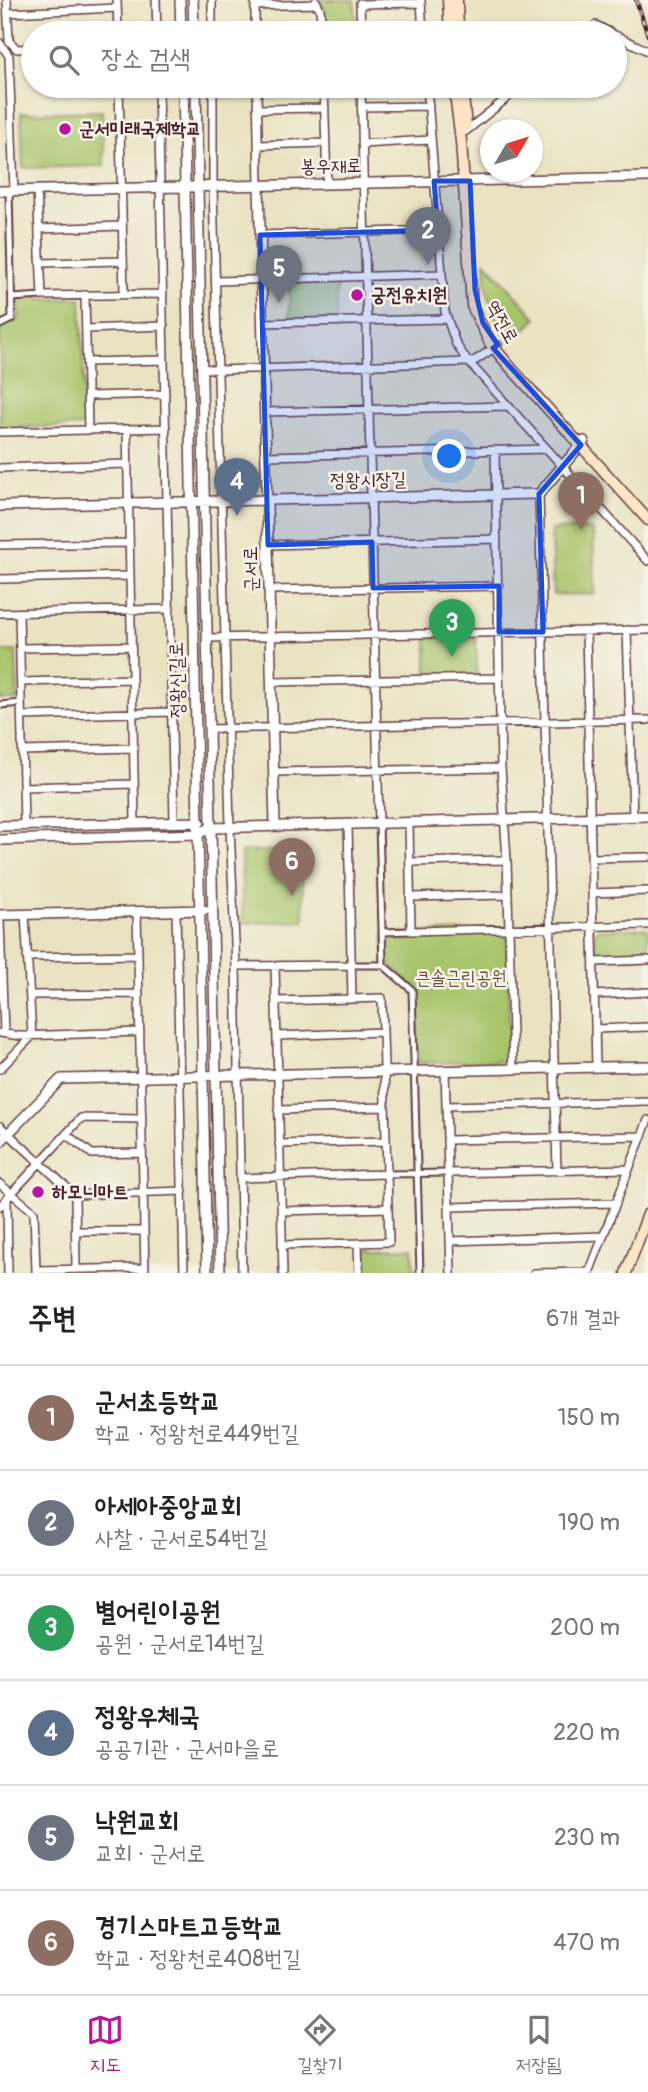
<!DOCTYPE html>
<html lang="ko">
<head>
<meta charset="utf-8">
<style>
	body { margin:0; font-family:Pangolin,"Poor Story",sans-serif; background:#f2f2f2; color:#222 }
	.compass { position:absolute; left:480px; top:119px; width:63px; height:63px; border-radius:50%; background:#fff; box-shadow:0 2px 5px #0004; rotate:51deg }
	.you { position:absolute; left:450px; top:457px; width:24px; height:24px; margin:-18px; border:5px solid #fff; border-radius:50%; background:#1a73e8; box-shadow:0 0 0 10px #1a73e833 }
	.badge { display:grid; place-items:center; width:46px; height:46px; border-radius:50%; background:#b5179e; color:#fff; font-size:23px; font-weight:700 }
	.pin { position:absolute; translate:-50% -58px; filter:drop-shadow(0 2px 4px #0008) }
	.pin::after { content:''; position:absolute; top:37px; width:24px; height:21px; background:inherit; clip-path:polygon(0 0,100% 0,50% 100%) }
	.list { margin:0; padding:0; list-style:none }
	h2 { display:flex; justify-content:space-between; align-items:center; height:91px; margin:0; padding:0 28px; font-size:30px }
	h2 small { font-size:23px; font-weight:400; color:#767676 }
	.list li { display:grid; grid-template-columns:46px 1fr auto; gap:21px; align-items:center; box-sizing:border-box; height:105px; padding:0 28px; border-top:2px solid #e0e0e0 }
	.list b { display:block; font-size:26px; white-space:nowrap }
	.list p { margin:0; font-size:23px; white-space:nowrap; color:#767676 }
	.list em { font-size:23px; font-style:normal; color:#767676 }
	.icon { flex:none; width:38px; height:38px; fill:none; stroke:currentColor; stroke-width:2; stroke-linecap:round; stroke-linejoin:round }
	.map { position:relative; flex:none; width:648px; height:1273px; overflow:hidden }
	.search { position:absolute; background:#fff; box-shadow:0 2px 5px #0004; left:21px; right:21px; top:21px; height:77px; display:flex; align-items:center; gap:18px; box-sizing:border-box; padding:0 24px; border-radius:38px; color:#767676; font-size:26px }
	.sheet { height:721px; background:#fff }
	nav { display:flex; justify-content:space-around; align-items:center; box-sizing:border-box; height:98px; border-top:2px solid #e0e0e0; background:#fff; font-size:19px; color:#767676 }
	nav a { display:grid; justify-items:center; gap:4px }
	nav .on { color:#b5179e }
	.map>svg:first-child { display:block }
	.green { fill:#a8c46b; stroke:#79724b; stroke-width:2 }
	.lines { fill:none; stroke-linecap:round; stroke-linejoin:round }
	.pedestrian-casing { stroke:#623c42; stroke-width:9 }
	.minor-casing { stroke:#623c42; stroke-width:10 }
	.tertiary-casing { stroke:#623c42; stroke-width:12 }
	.secondary-casing { stroke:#623c42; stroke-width:13 }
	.pedestrian { stroke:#fff; stroke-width:5 }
	.minor { stroke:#fff; stroke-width:7 }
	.tertiary { stroke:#fff; stroke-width:9 }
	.secondary { stroke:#fee5c5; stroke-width:10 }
	.rail-casing { stroke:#4a1f2b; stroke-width:4.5 }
	.rail { stroke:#f7f3e8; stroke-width:2; stroke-dasharray:5; stroke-linecap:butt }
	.marked { fill:#1d4ed8; fill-opacity:0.2; stroke:#1d4ed8; stroke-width:5; stroke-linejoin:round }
	.poi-dot { fill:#b5179e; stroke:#f7f3e8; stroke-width:2.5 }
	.labels { text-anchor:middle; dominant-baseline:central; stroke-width:5; stroke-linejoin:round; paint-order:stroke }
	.poi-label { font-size:19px; font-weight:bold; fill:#4a1f2b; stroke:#f7f3e8; text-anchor:start }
	.street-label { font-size:19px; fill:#4a1f2b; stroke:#f7f3e8 }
	.park-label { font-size:19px; fill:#66513e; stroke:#f7f3e8 }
</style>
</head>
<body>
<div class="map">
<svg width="648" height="1273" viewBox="0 0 648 1273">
	<rect width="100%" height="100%" fill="#f7f3e8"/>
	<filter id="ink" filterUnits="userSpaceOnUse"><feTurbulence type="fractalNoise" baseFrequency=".0143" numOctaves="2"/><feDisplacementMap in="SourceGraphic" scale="14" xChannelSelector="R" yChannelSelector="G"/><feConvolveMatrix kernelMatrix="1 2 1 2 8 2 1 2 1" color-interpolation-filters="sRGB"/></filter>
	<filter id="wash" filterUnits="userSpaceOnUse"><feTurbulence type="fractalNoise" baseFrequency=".00686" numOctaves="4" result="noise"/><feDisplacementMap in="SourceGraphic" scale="28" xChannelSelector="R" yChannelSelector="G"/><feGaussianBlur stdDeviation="1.57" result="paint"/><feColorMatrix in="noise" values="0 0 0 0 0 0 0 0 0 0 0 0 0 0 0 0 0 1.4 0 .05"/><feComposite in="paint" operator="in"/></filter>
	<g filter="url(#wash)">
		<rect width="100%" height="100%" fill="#e9e3c2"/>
		<path class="green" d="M318 0H354L357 33H325L324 9Z
			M102 111 104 166 23 168 21 113Z
			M485 261 537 319 511 341C491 315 485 295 485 261Z
			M289 281H337V319L289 320Z
			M18 294H38L39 299 81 298 85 426 0 428V320L19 319Z
			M593 529 595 594 553 595 551 530Z
			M476 637 477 676 427 677V638Z
			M0 651H16L18 700H0Z
			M301 850 304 921 243 923 241 852Z
			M648 928V957L598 958 596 956 594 932 597 930Z
			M507 930 510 1061 418 1063 416 989 385 961 384 934Z
			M413 1248 414 1273H367L366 1252 368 1249Z"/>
	</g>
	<g filter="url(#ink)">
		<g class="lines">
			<defs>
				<path id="pedestrian" d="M12 298 42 296
					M0 325 12 319 9 191
					M0 705 21 703
					M379 823 383 965
					M382 932 411 931
					M351 965H383
					M383 965 412 990 420 1273
					M387 1174 448 1173"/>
				<path id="minor" d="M7 0 9 41 17 49 33 48
					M117 0 118 33
					M156 0 157 33
					M212 0V33
					M255 0V33
					M316 1 320 9 322 33
					M421 1 423 33
					M360 3 361 33
					M360 4 421 3
					M255 6 317 4
					M8 13 117 8
					M586 33 596 25 611 33
					M615 35 648 51
					M0 43 9 56 14 191
					M119 86 124 294
					M158 86 174 821
					M213 86V187L230 827 236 966 242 1273
					M257 86 259 185
					M324 86 327 184
					M361 86 379 823
					M427 86 445 312 456 344 466 359 648 561
					M362 107 429 106
					M257 109 325 108
					M466 131 522 86
					M362 144 431 140
					M258 145 326 143
					M37 190 42 296 163 294
					M39 229 122 226
					M260 235 438 230
					M40 263 123 261
					M217 281 442 274
					M262 323 447 319
					M86 329 164 326
					M87 362 164 360
					M202 368 219 370 468 362 476 360 498 345
					M88 396 165 394
					M265 412 508 406
					M127 429 135 822
					M88 430 166 428
					M0 432 88 430 85 295
					M495 450 501 768 507 860 513 1069
					M266 456 547 449
					M0 468 127 464
					M539 494 557 1171
					M0 545 129 543
					M268 545 497 539
					M0 579 130 576
					M269 590 499 586
					M0 613 170 609
					M19 613 24 825
					M627 630 633 817
					M586 631 596 1067
					M207 638 648 630
					M20 648 131 646
					M21 682 132 679
					M271 682 499 678
					M22 716 172 712
					M209 729 648 720
					M22 751 134 748
					M273 772 501 768
					M23 787 134 784
					M409 823 411 931 648 925
					M348 824 352 999 382 998 389 1242 358 1243 359 1273
					M591 858 648 857
					M410 862 507 860
					M592 893 648 891
					M410 897 508 895
					M176 911 184 1273
					M137 912 145 1273
					M0 921 4 1033
					M27 957 138 955
					M594 962 648 960
					M236 966 351 965
					M275 966 283 1273
					M30 995 139 994
					M594 995 648 992
					M276 1001 352 999
					M595 1029 648 1027
					M0 1033 20 1036 140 1032
					M277 1036 383 1032
					M0 1069 32 1036 25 914
					M445 1070 451 1273
					M446 1106 648 1101
					M278 1110 385 1107
					M0 1126 75 1195 76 1269
					M66 1134 92 1154 142 1153
					M447 1140 642 1136
					M279 1144 386 1141
					M448 1173 629 1169
					M240 1178 387 1174
					M0 1184 34 1212 36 1272
					M75 1195 183 1191
					M7 1198 8 1273
					M0 1206 81 1118 142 1119
					M449 1207 616 1203
					M281 1211 388 1208
					M75 1231H144
					M450 1241 603 1236
					M282 1245 358 1243
					M36 1270 145 1268
					M534 1273 589 1272
					M589 1273 648 1120"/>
				<path id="tertiary" d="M180 0 181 33
					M193 0 194 33
					M183 86 207 1273
					M196 86 220 1273
					M259 185 275 826
					M0 191 648 177
					M0 506 539 494 584 441
					M0 826 200 822
					M0 840 198 834 210 828 648 816
					M0 915 204 910
					M0 1142 61 1079 648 1066"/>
				<path id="secondary" d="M448 0 450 33
					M457 0 458 33
					M454 86 461 141 472 306 490 343 511 368 648 520
					M462 86 466 127
					M626 1273 648 1214"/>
			</defs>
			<use href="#pedestrian" class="pedestrian-casing"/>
			<use href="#minor" class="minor-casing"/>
			<use href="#tertiary" class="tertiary-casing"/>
			<use href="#secondary" class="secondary-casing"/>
			<use href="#pedestrian" class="pedestrian"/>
			<use href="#minor" class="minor"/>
			<use href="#tertiary" class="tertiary"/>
			<use href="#secondary" class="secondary"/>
			<defs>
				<path id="rail" d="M636 0 648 35"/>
			</defs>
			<use href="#rail" class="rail-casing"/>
			<use href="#rail" class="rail"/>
		</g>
	</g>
	<path class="marked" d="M434 181H470L475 290 483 323 498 345 493 348 581 445 539 494 543 632H499V586L373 588 372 542 268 545 260 235 438 230Z"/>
	<g class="poi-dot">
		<circle cx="65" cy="129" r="7"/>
		<circle cx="357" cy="295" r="7"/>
		<circle cx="38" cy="1192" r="7"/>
	</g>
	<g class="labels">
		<g class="poi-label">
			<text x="79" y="129">군서미래국제학교</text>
			<text x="371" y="295">궁전유치원</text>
			<text x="52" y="1192">하모니마트</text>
		</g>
		<g class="street-label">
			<text transform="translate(331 166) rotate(-1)">봉우재로</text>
			<text transform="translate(502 322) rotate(61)">역전로</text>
			<text transform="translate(368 480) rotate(-1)">정왕시장길</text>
			<text transform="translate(251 569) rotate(-91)">군서로</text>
			<text transform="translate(177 680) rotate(-91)">정왕신길로</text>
		</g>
		<g class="park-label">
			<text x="461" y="978">큰솔근린공원</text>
		</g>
	</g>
</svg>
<svg class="compass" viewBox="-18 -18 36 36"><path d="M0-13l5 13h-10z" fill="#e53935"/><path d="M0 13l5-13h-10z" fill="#767676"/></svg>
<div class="you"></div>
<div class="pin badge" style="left:581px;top:530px;background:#8d6e63">1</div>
<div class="pin badge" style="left:428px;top:265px;background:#6b7280">2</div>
<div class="pin badge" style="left:452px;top:657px;background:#2e9e5b">3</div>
<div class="pin badge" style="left:237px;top:516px;background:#5c6f8a">4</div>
<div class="pin badge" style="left:279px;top:303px;background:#6b7280">5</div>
<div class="pin badge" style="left:292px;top:896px;background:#8d6e63">6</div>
<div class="search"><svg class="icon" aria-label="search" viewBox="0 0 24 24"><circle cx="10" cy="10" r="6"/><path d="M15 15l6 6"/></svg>장소 검색</div>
</div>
<section class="sheet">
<h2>주변<small>6개 결과</small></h2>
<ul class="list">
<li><span class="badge" style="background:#8d6e63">1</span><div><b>군서초등학교</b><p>학교 · 정왕천로449번길</p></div><em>150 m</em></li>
<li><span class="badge" style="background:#6b7280">2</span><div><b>아세아중앙교회</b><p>사찰 · 군서로54번길</p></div><em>190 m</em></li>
<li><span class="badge" style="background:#2e9e5b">3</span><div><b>별어린이공원</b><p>공원 · 군서로14번길</p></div><em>200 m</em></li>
<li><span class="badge" style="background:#5c6f8a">4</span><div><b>정왕우체국</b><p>공공기관 · 군서마을로</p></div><em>220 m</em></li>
<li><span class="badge" style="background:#6b7280">5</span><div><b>낙원교회</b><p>교회 · 군서로</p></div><em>230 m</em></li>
<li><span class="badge" style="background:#8d6e63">6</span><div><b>경기스마트고등학교</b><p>학교 · 정왕천로408번길</p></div><em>470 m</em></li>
</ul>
</section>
<nav>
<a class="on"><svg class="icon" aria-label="map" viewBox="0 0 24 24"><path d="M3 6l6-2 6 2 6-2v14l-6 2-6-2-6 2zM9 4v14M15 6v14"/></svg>지도</a>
<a><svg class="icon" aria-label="directions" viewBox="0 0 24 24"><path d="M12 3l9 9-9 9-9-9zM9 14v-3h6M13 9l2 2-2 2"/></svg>길찾기</a>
<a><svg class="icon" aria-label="saved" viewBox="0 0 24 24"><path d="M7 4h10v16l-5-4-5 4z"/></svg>저장됨</a>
</nav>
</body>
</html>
